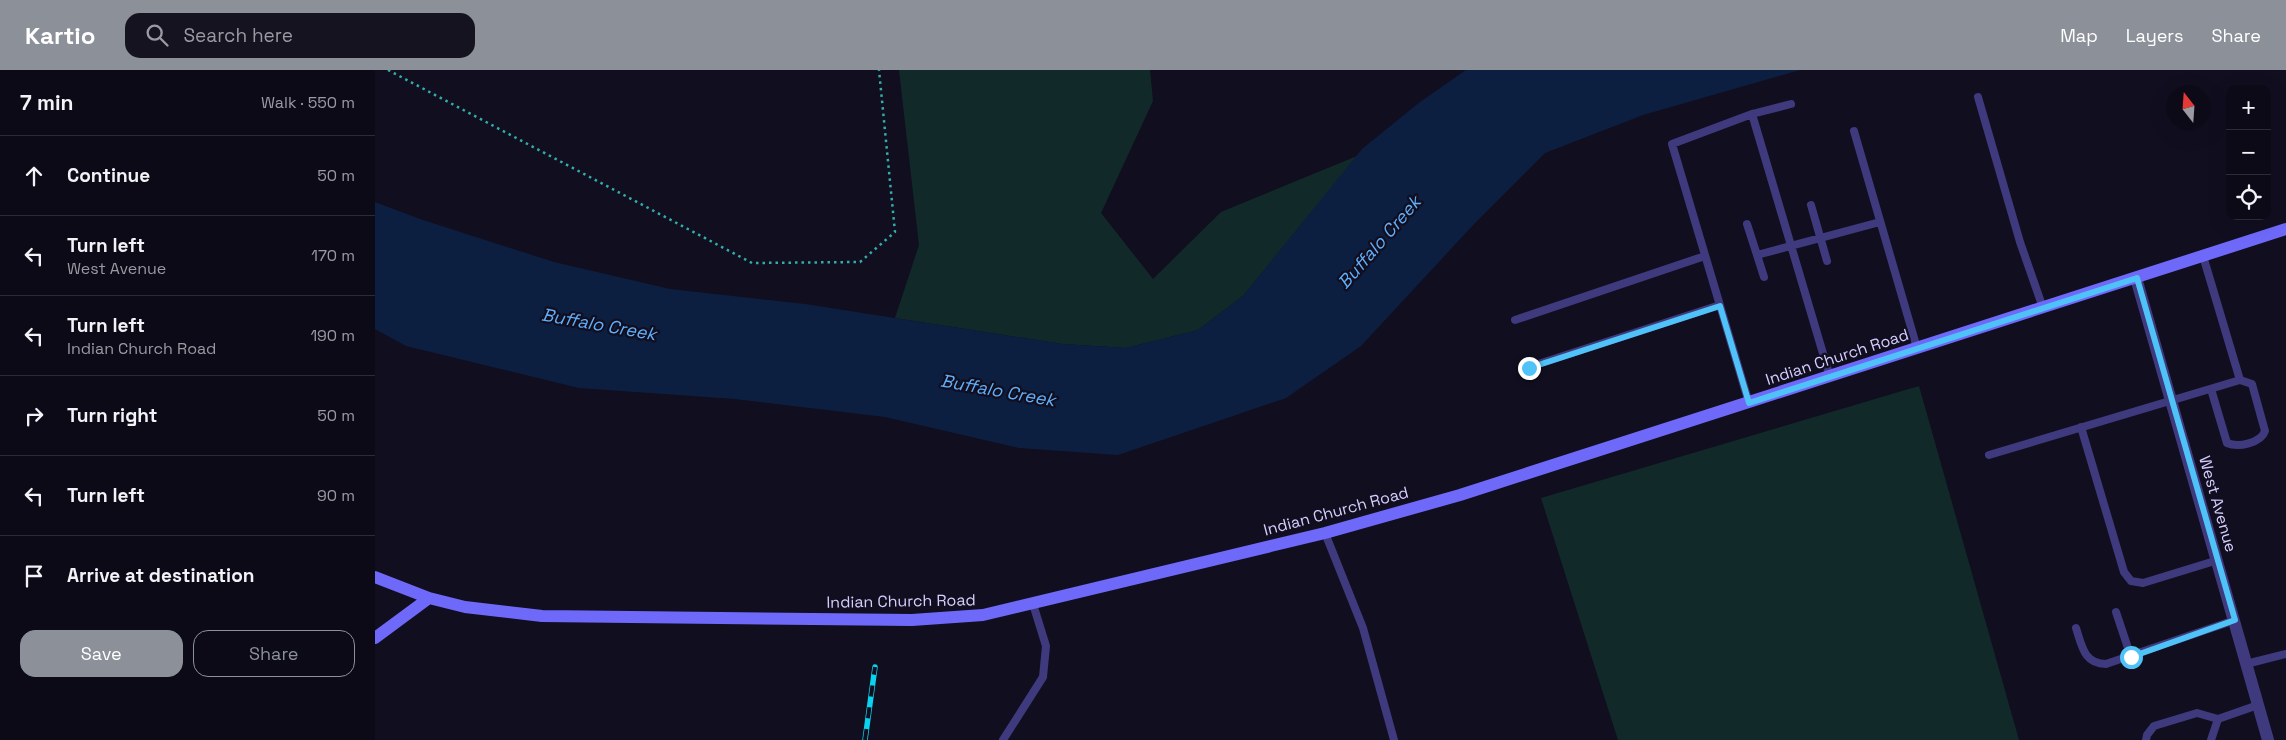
<!DOCTYPE html>
<html lang="en">
<head>
<meta charset="utf-8">
<style>
	body { margin:0; font-family:"Space Grotesk",sans-serif; background:#161321; color:#f1f3f6 }
	.controls { position:absolute; right:15px; top:15px; display:grid; overflow:hidden; border-radius:10px; box-shadow:0 5px 20px #0002 }
	.controls button { width:45px; height:45px; display:grid; place-items:center; padding:0; border:0; border-bottom:1px solid #2d2b37; background:#0d0a18; color:#f1f3f6; font:25px sans-serif }
	.compass { position:absolute; left:1791px; top:15px; width:45px; height:45px; border-radius:50%; background:#0d0a18; box-shadow:0 5px 20px #0002; rotate:343deg }
	.stop { position:absolute; width:15px; height:15px; margin:-11px; border:4px solid #4fc3f7; border-radius:50%; background:#fff }
	.stop.end { background:#4fc3f7; border-color:#fff; box-shadow:0 1px 5px #0008 }
	.list { margin:0; padding:0; list-style:none }
	h2 { display:flex; justify-content:space-between; align-items:center; height:65px; margin:0; padding:0 20px; font-size:21px }
	h2 small { font-size:16px; font-weight:400; color:#9a9aa2 }
	.list li { display:grid; grid-template-columns:32px 1fr auto; gap:15px; align-items:center; box-sizing:border-box; height:80px; padding:0 20px; border-top:1px solid #2d2b37 }
	.list b { display:block; font-size:19px; white-space:nowrap }
	.list p { margin:0; font-size:16px; white-space:nowrap; color:#9a9aa2 }
	.list em { font-size:16px; font-style:normal; color:#9a9aa2 }
	.actions { display:flex; gap:10px; padding:15px 20px }
	.actions a { flex:1; padding:11px 0; border:1px solid #8c9099; border-radius:15px; text-align:center; font-size:18px; color:#8c9099 }
	.actions .main { background:#8c9099; color:#fff }
	.icon { flex:none; width:28px; height:28px; fill:none; stroke:currentColor; stroke-width:2; stroke-linecap:round; stroke-linejoin:round }
	.map { position:relative; flex:none; width:1911px; height:670px; overflow:hidden }
	header { display:flex; align-items:center; gap:30px; box-sizing:border-box; height:70px; padding:0 25px; background:#8c9099; color:#fff }
	header strong { font-size:24px }
	nav { display:flex; gap:28px; margin-inline-start:auto; font-size:18px }
	.search { width:350px; height:45px; background:#161321; display:flex; align-items:center; gap:12px; box-sizing:border-box; padding:0 18px; border-radius:15px; color:#9a9aa2; font-size:19px }
	main { display:flex }
	aside { flex:1; background:#0d0a18 }
	.map>svg:first-child { display:block }
	.green { fill:#112a29 }
	.water { fill:#0d1f40 }
	.lines { fill:none; stroke-linecap:round; stroke-linejoin:round }
	.path { stroke:#32aea9; stroke-width:2.5; stroke-dasharray:2.5 4; stroke-linecap:butt }
	.lane { stroke:#3e3a7d; stroke-width:8 }
	.street { stroke:#3e3a7d; stroke-width:12 }
	.secondary { stroke:#6f69fa; stroke-width:12 }
	.rail-casing { stroke:#08d4ef; stroke-width:5.5 }
	.rail { stroke:#110e20; stroke-width:4; stroke-dasharray:11; stroke-linecap:butt }
	.route { stroke:#4fc3f7; stroke-width:6 }
	.labels { text-anchor:middle; dominant-baseline:central; stroke-width:4.5; stroke-linejoin:round; paint-order:stroke }
	.street-label { font-size:16px; fill:#d5cefd; stroke:#110e20 }
	.water-label { font-size:18px; font-style:italic; fill:#60affa; stroke:#110e20 }
</style>
</head>
<body>
<header>
<strong>Kartio</strong>
<div class="search"><svg class="icon" aria-label="search" viewBox="0 0 24 24"><circle cx="10" cy="10" r="6"/><path d="M15 15l6 6"/></svg>Search here</div>
<nav><a>Map</a><a>Layers</a><a>Share</a></nav>
</header>
<main>
<aside>
<h2>7 min<small>Walk · 550 m</small></h2>
<ul class="list">
<li><svg class="icon" aria-label="ahead" viewBox="0 0 24 24"><path d="M12 20V5M6 11l6-6 6 6"/></svg><div><b>Continue</b></div><em>50 m</em></li>
<li><svg class="icon" aria-label="left" viewBox="0 0 24 24"><path d="M17 20v-9H6M10 6l-5 5 5 5"/></svg><div><b>Turn left</b><p>West Avenue</p></div><em>170 m</em></li>
<li><svg class="icon" aria-label="left" viewBox="0 0 24 24"><path d="M17 20v-9H6M10 6l-5 5 5 5"/></svg><div><b>Turn left</b><p>Indian Church Road</p></div><em>190 m</em></li>
<li><svg class="icon" aria-label="right" viewBox="0 0 24 24"><path d="M7 20v-9h11M14 6l5 5-5 5"/></svg><div><b>Turn right</b></div><em>50 m</em></li>
<li><svg class="icon" aria-label="left" viewBox="0 0 24 24"><path d="M17 20v-9H6M10 6l-5 5 5 5"/></svg><div><b>Turn left</b></div><em>90 m</em></li>
<li><svg class="icon" aria-label="arrive" viewBox="0 0 24 24"><path d="M6 21V4h12l-3 4 3 4H6"/></svg><div><b>Arrive at destination</b></div></li>
</ul>
<div class="actions"><a class="main">Save</a><a>Share</a></div>
</aside>
<div class="map">
<svg width="1911" height="670" viewBox="0 0 1911 670">
	<rect width="100%" height="100%" fill="#110e20"/>
	<path class="green" d="M524 0H775L778 31 726 143 778 209 846 142 982 86 868 226 823 260 751 278 687 274 520 248 544 175Z
		M1544 316 1644 670H1243L1166 428Z"/>
	<path class="water" d="M1091 0H1425L1268 45 1170 83 1100 153 986 276 911 328 743 385 644 378 510 347 360 329 204 318 31 276 0 259V132L45 149 179 192 295 219 430 234 687 274 751 278 823 260 868 226 987 79 1045 32Z"/>
	<g class="lines">
		<path class="path" d="M13 0 377 193 485 192 520 162 504 0"/>
		<path class="lane" d="M1603 27 1645 172 1668 238
			M1416 34 1377 44 1455 307
			M1479 61 1542 278
			M1436 135 1452 191
			M1372 154 1382 185
			M1389 207 1382 185 1505 152
			M1140 250 1330 186
			M1154 297 1345 235
			M1836 319 1852 373C1863 378 1886 373 1890 361L1877 314 1865 310
			M1374 333 1297 74 1377 44
			M1706 357 1749 502 1756 511 1768 513 1843 490
			M1614 385 1865 310 1828 186
			M950 463 988 558 1019 670
			M1741 542 1756 587
			M1701 558C1707 576 1709 594 1731 594L1860 550
			M1871 594 1911 584
			M628 670 668 607 671 576 658 534
			M1771 670 1772 665 1779 656 1822 643 1843 649 1883 635
			M1836 670 1843 649"/>
		<path class="street" d="M1761 208 1893 670"/>
		<path class="secondary" d="M0 507 54 528 90 537 167 546 537 550 608 545 950 463 1085 425 1911 159
			M0 568 54 528"/>
		<defs>
			<path id="rail" d="M490 670 500 597"/>
		</defs>
		<use href="#rail" class="rail-casing"/>
		<use href="#rail" class="rail"/>
	</g>
	<g class="lines">
		<path class="route" d="M1154 298 1345 236 1374 333 1762 208 1860 550 1756 587"/>
	</g>
	<g class="labels">
		<g class="street-label">
			<text transform="translate(1462 287) rotate(-18)">Indian Church Road</text>
			<text transform="translate(1843 434) rotate(74)">West Avenue</text>
			<text transform="translate(961 441) rotate(-15)">Indian Church Road</text>
			<text transform="translate(526 531) rotate(-1)">Indian Church Road</text>
		</g>
		<g class="water-label">
			<text transform="translate(1004 172) rotate(-49)">Buffalo Creek</text>
			<text transform="translate(224 254) rotate(10)">Buffalo Creek</text>
			<text transform="translate(623 320) rotate(10)">Buffalo Creek</text>
		</g>
	</g>
</svg>
<div class="controls">
<button>+</button>
<button>−</button>
<button><svg class="icon" aria-label="locate" viewBox="0 0 24 24"><circle cx="12" cy="12" r="6"/><path d="M12 2v4M12 18v4M2 12h4M18 12h4"/></svg></button>
</div>
<svg class="compass" viewBox="-18 -18 36 36"><path d="M0-13l5 13h-10z" fill="#e53935"/><path d="M0 13l5-13h-10z" fill="#9a9aa2"/></svg>
<div class="stop" style="left:1756px;top:587px"></div>
<div class="stop end" style="left:1154px;top:298px"></div>
</div>
</main>
</body>
</html>
